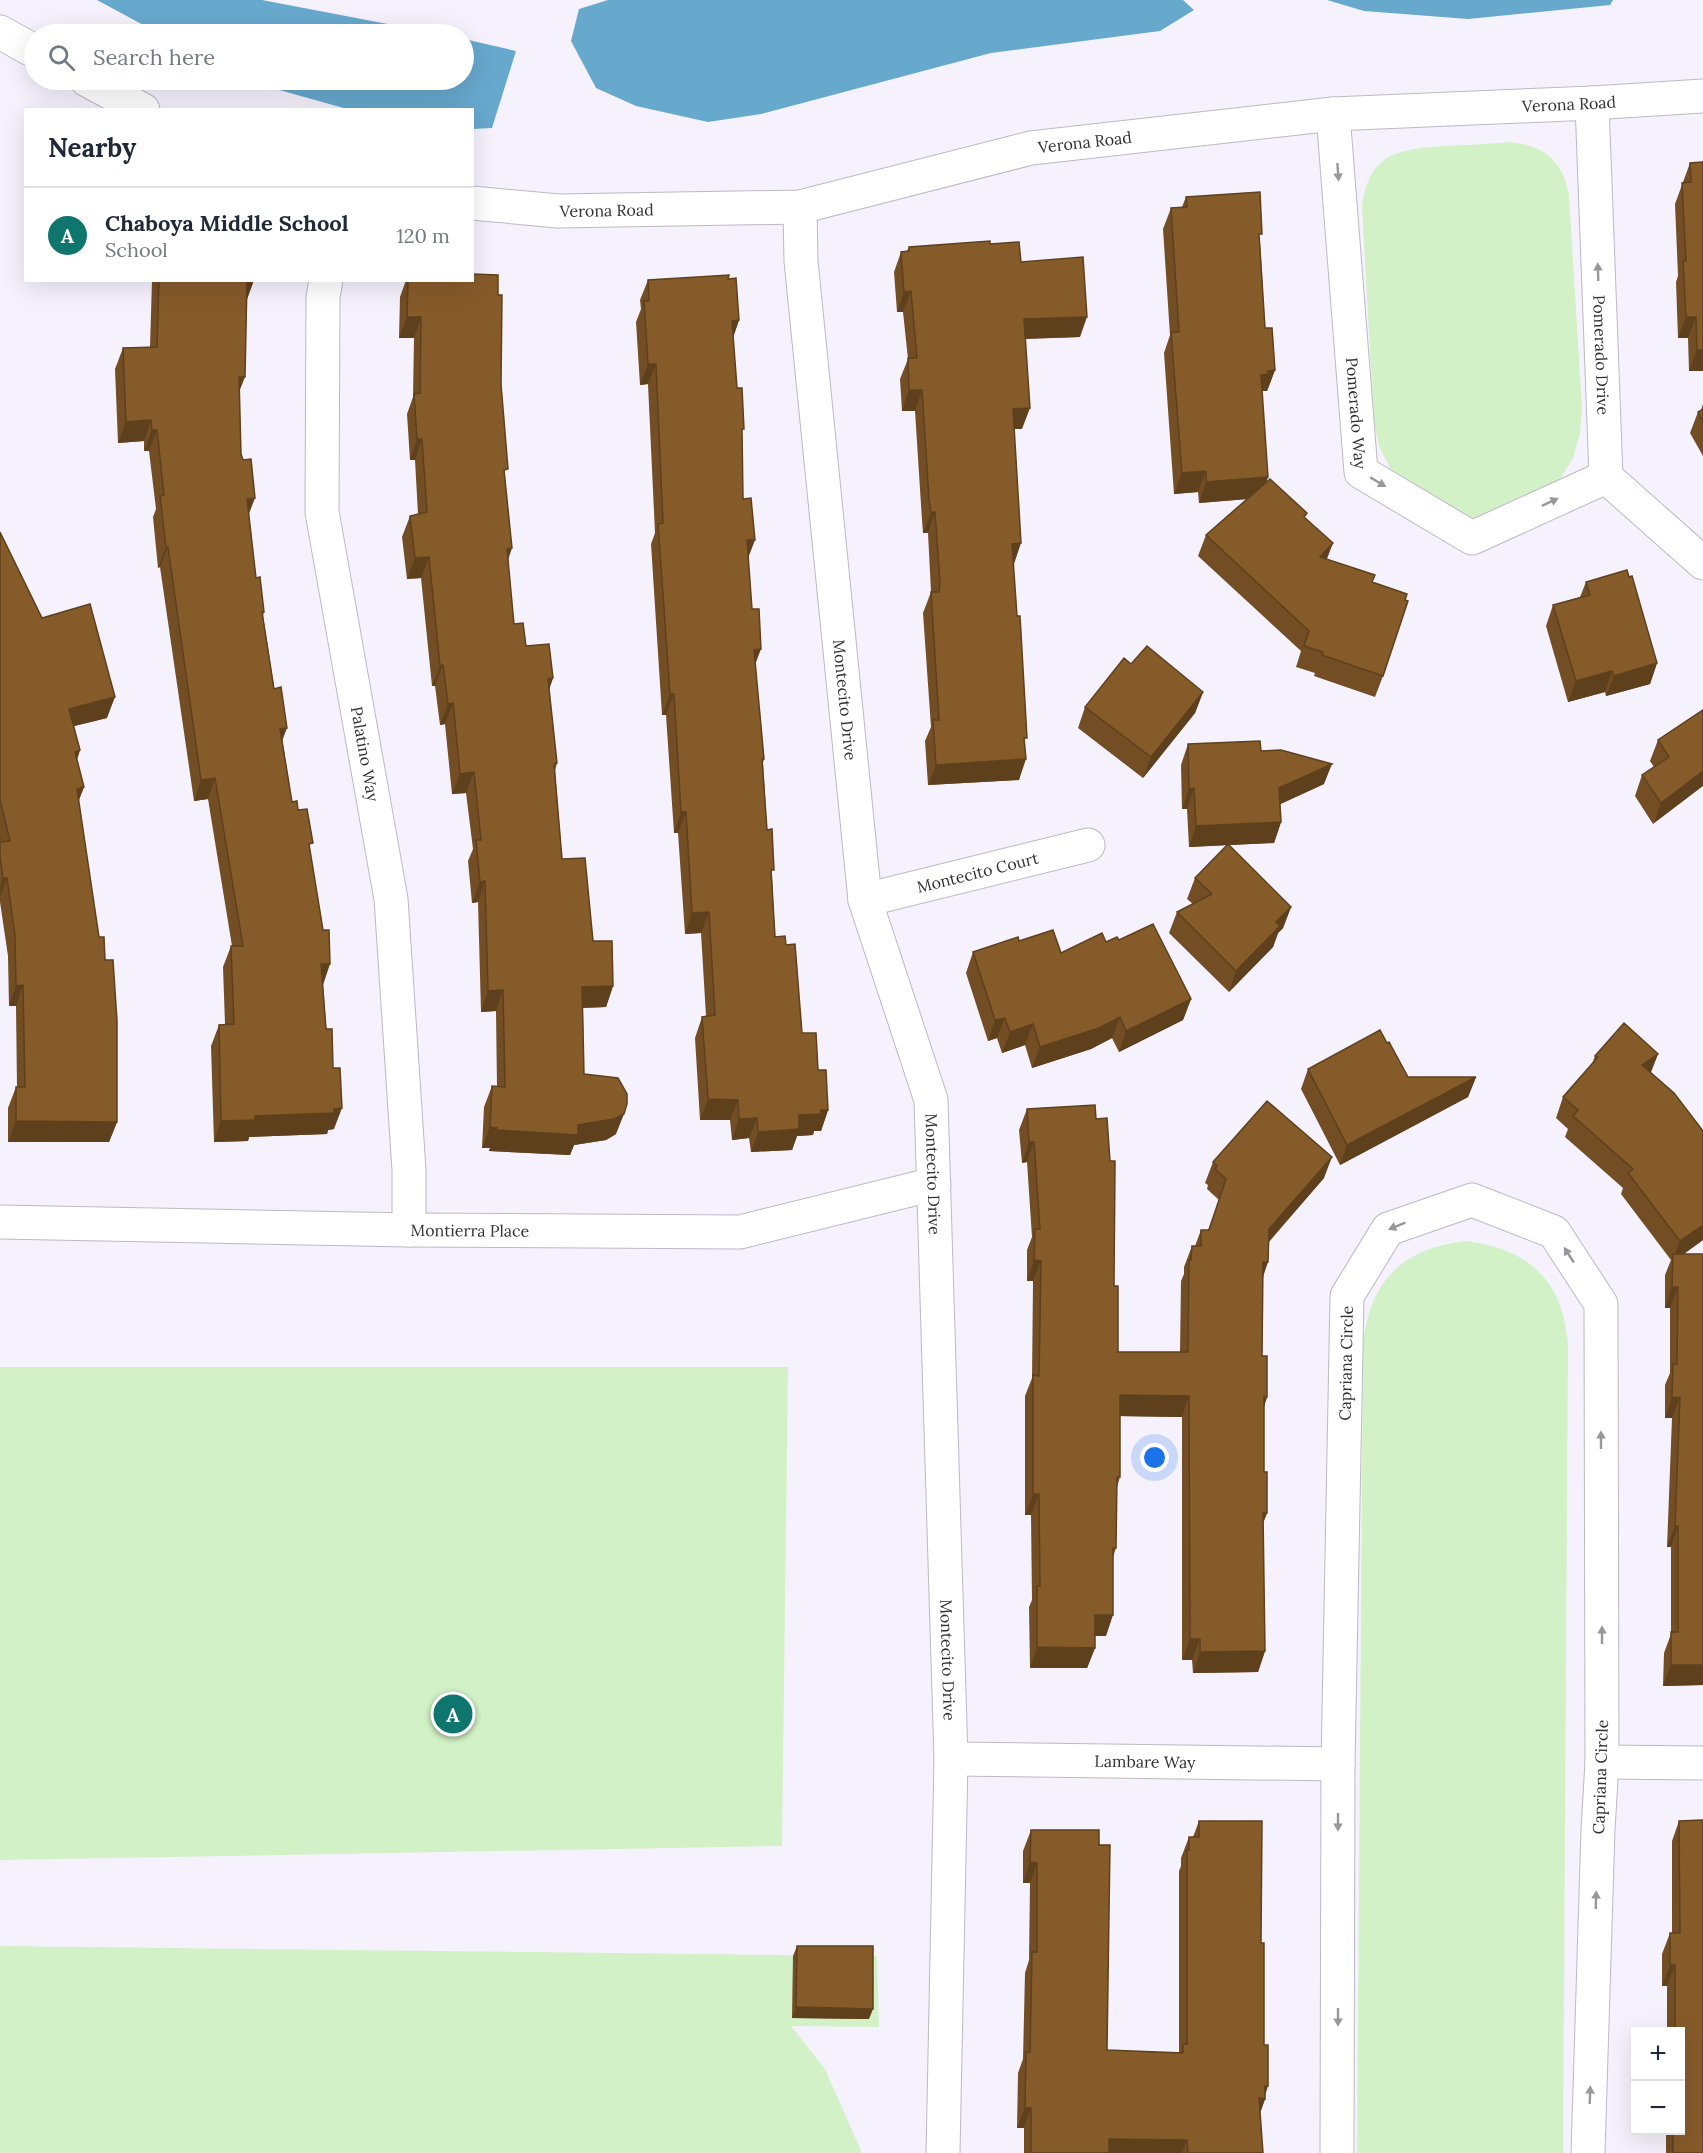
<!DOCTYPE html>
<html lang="en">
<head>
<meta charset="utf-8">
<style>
	body { margin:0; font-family:Lora,serif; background:#f2f2f3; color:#1f2937 }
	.controls { position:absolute; right:18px; bottom:18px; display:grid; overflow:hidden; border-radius:0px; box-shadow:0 6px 24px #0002 }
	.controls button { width:54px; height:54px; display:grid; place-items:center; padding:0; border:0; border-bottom:2px solid #e0e1e3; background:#fff; color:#1f2937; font:30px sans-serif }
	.you { position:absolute; left:1155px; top:1458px; width:21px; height:21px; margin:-15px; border:4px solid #fff; border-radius:50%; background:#1a73e8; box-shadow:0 0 0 9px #1a73e833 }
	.badge { display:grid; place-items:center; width:39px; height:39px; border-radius:50%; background:#0f766e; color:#fff; font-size:20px; font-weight:700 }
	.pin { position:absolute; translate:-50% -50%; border:3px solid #fff; box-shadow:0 2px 6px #0006 }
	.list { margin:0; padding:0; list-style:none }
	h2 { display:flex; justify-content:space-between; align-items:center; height:78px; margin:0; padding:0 24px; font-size:26px }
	h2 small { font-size:20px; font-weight:400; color:#747a83 }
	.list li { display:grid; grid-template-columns:39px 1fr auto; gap:18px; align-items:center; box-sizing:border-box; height:96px; padding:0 24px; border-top:2px solid #e0e1e3 }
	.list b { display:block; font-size:22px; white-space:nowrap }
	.list p { margin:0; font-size:20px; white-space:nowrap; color:#747a83 }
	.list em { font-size:20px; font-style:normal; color:#747a83 }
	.icon { flex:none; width:33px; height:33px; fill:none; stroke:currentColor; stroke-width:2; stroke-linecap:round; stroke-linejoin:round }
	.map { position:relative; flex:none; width:1703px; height:2153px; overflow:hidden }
	.search { position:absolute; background:#fff; box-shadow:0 6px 24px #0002; left:24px; top:24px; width:450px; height:66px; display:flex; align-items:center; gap:15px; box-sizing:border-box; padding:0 21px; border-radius:33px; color:#747a83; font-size:22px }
	.panel { position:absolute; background:#fff; box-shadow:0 6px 24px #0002; left:24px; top:108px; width:450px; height:174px; border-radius:0px }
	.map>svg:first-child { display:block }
	.green { fill:#d3f1c6 }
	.water { fill:#67a8cd }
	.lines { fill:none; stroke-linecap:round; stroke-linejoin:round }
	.minor-casing { stroke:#bcb9c5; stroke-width:35 }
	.minor { stroke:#fff; stroke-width:33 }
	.wall { fill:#734e24 }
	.shaded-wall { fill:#5e401d }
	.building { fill:#865b2a; stroke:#5e401d; stroke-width:1.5 }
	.oneway { fill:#98989a }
	.labels { text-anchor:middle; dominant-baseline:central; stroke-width:6; stroke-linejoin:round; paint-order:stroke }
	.street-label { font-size:16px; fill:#313034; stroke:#fff }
</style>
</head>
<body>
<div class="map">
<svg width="1703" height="2153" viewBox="0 0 1703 2153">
	<rect width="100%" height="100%" fill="#f5f2fe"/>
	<path class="green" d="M1511 142C1545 146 1563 161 1569 195L1582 408 1580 433 1573 458 1560 479 1542 496 1497 517 1472 518 1447 514 1404 488 1390 468 1379 446 1374 421 1362 208C1368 153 1398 149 1445 146 1467 145 1489 144 1511 142Z
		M1466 1241C1530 1249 1563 1281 1568 1345L1563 2153H1357L1363 1344C1370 1280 1403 1248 1466 1241Z
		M0 1367H788L782 1846 0 1860Z
		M0 1946 877 1956 879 2027 791 2026 825 2069 862 2153H0Z"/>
	<path class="water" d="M97 0H262L440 34H160Z
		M608 0H1183L1194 10 1160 31 991 53 761 114 708 122 636 106 596 88 571 41 579 9Z
		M1327 0H1613L1610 5 1468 19 1364 11Z
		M464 39 516 51 492 128 473 129 472 110 347 109 258 84 250 80H464Z"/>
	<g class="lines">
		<defs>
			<g id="minor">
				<path d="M0 32 34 51"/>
				<path d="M87 80 143 110"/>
				<path id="s1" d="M1592 103 1606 477 1703 563"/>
				<path id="s2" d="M1333 114 1361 472 1472 538 1606 477"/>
				<path id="s3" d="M472 203 558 211 800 207 1031 148 1333 114 1592 103 1703 96"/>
				<path id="s4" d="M800 207 801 261 865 900 931 1100 951 1759 943 2153"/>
				<path id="s5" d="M326 280 323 297 322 512 391 899 409 1170V1230"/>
				<path id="s6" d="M865 900 1088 845"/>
				<path id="s7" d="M0 1222 409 1230 740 1232 934 1184"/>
				<path id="s8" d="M951 1759 1338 1764"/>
				<path d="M1602 1762 1703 1763"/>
				<path id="s9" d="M1337 2153 1338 1764 1347 1296 1388 1229 1472 1200 1554 1232 1601 1304 1602 1762 1598 1830 1588 2153"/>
			</g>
		</defs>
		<use href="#minor" class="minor-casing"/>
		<use href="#minor" class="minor"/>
	</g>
	<path class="wall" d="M1690 163 1703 371H1689L1688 338H1678L1676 282 1678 276 1675 204Z
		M1186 197 1260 242 1265 328 1275 370 1267 391H1262L1268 477 1266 483 1305 518 1327 559 1405 600 1383 676 1375 697 1314 676 1315 673 1296 667 1301 651 1198 556 1206 535 1247 499 1199 503 1198 492 1174 494 1164 353 1170 335 1163 229 1171 208 1182 207Z
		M990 244 1021 262 1080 337 1025 339 1022 429H1014V564H1013L1025 744 1019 780 928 785 925 741 931 727 923 613 931 592 928 533H923L922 520 915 411H902L900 379 908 359 903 312H897L894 272 901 252 907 251 909 247Z
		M728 279 739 320 733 337 737 388 742 433 743 499 755 664 764 759 763 763 767 830 772 876 775 937 786 945 802 1033 818 1070 828 1110 821 1131H814L813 1135 797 1136 792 1150 751 1152 749 1138 732 1140 730 1120H700L695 1038 702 1017 706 1016 701 933 685 934 678 833H674L666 715H662L651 544 655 533 648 384 640 385 636 322 641 309 640 300 648 280Z
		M152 280H254L247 299 239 392 241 454 256 578 264 612 263 616 292 802 298 810 310 850 323 985 334 1129 328 1130 327 1134 249 1137 248 1141 214 1142 211 1046 219 1025 225 1024 223 967 231 946H232L208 799 194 801 160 567 158 568 153 517 156 509 149 451H144V441L118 443 115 369 123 348 150 347Z
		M406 280H472L498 295 508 559 514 624 526 646 553 678 549 689 557 763 555 771 562 859 593 941 613 986 606 1007 583 1008 584 1074 616 1134 606 1140 574 1145 570 1155 489 1151 490 1148H482L484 1107 492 1086H497L496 1011 481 1012 478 902 472 903 468 861 473 849 466 793 452 794 445 724 440 725 435 686H432L421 578 407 579 402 537 410 516 418 514 415 460H410L407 414 413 397 414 338H399L400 297Z
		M1703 404V456L1690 433 1698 412 1701 410Z
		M0 532 42 618 107 718 74 726 80 750 77 760 84 787 78 801 99 937 105 960 117 1122 109 1142H8V1108L16 1087H17L16 1006H9L8 956 0 902Z
		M1586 582 1657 663 1650 684 1606 696 1605 692 1568 702 1546 626 1553 605 1580 597Z
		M1131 664 1203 692 1195 713 1143 778 1078 728 1085 707Z
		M1703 710 1653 824 1635 796 1642 775 1654 767 1650 761 1658 740Z
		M1188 744 1261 751 1324 784 1280 804 1281 822 1274 843 1229 845 1291 907 1283 928 1278 933 1273 947 1229 992 1169 933 1177 912 1193 904 1187 899 1195 878 1227 845 1189 847 1187 809H1182L1181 765Z
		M1119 940 1191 999 1183 1020 1119 1052 1112 1038 1091 1049 1032 1068 1025 1045 1002 1053 997 1038 988 1041 966 973 973 952 1019 941 1061 953 1106 942Z
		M1658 1054 1651 1072 1703 1240 1684 1254H1703V1685L1663 1686 1664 1653 1671 1634V1547H1667L1672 1418H1665V1385L1670 1373V1308H1665V1275L1671 1260 1621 1194 1623 1188 1565 1137 1568 1129 1556 1118 1563 1097 1592 1064 1595 1056Z
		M1308 1069 1408 1077H1476L1468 1097 1340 1165 1301 1089Z
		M1027 1109 1096 1119 1114 1286 1118 1352H1180L1181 1281 1184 1274V1267L1192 1246H1195L1201 1230H1208L1219 1200 1207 1189 1208 1185 1205 1183 1213 1162 1324 1178 1269 1242 1263 1276 1262 1356 1267 1397 1264 1407V1472L1267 1513 1263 1523 1265 1651 1258 1672 1193 1673 1192 1660H1182V1417L1120 1416V1477L1117 1487 1116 1548 1113 1557 1106 1636H1095V1648L1087 1668H1030L1029 1607 1032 1600 1031 1515H1025V1396L1032 1378 1033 1281H1027V1250L1032 1237 1027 1162 1022 1163 1019 1130Z
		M1199 1821 1261 1943 1265 2094V2099L1260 2113 1263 2153H1024V2128H1017L1018 2073 1023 2059 1025 1973 1029 1960 1030 1883H1023V1851L1031 1830 1099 1845 1107 2050 1179 2053V1871L1181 1866V1858L1189 1837H1193Z
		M1679 1821 1703 2153H1666V2130H1680V2031H1667V1986H1662V1954L1670 1933H1672V1841Z
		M797 1946 869 2019 792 2018 793 1956Z"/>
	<path class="shaded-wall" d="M246 280H254L247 299Z
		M911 291 903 312H897L904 292Z
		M407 317H421L414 338H399Z
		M1087 317 1080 337 1016 339 1024 319Z
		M1686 317H1696L1688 338H1678Z
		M739 320 732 341V321Z
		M1697 350H1703V371H1689Z
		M648 364H656L648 384 640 385Z
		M1275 370 1267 391H1261V375L1268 371Z
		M239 377H245L237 397Z
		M909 390H922L915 411H902Z
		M1030 408 1022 429H1006L1013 409Z
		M151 420 144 441 118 443 126 422Z
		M152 430H157L149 451H144Z
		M417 439H422L415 460H410Z
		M1206 471 1198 492 1174 494 1182 473Z
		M1268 477 1260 498 1199 503 1206 482Z
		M255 498 247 519V499Z
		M935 512 928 533H923L931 513Z
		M747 540H755L747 561Z
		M1021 543 1014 564 1004 565 1012 544Z
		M1333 543 1325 564 1320 557Z
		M166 547H168L160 567 158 568Z
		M512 548 505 569 507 549Z
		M429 557 421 578 407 579 415 558Z
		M761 649 753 670 754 650Z
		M1657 663 1650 684 1606 696 1614 676Z
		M443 665 435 686H432L440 666Z
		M1612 671 1605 692 1568 702 1576 681Z
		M553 678 546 699 548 679Z
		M1203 692 1195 713 1143 778 1151 757Z
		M670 694H674L666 715H662Z
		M115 697 107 718 62 729 69 709Z
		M453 703 445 724 440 725 448 704Z
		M287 728 279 749 280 729Z
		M80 750 72 771 75 752Z
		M1026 759 1019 780 928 785 936 765Z
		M1332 764 1324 784 1272 808 1279 788Z
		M1703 771V786L1653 824 1661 803Z
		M474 772 466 793 452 794 460 774Z
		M215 778 208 799 194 801 201 780Z
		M84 787 76 808 77 789Z
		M1194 788 1187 809H1182L1189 789Z
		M681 812H686L678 833H674Z
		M1281 822 1274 843 1189 847 1196 826Z
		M3 878H7L0 897V887Z
		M485 881 478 902 472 903 480 882Z
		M1291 907 1283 928 1278 933 1273 947 1229 992 1236 971 1276 922Z
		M709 912 701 933 685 934 692 913Z
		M321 964H330L323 985Z
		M23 985 16 1006H9L16 986Z
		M613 986 606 1007 575 1008 582 987Z
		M503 990 496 1011 481 1012 488 991Z
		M1191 999 1183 1020 1119 1052 1126 1031Z
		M1120 1017 1112 1038 1091 1049 1032 1068 1040 1047Z
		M1005 1018 997 1038 988 1041 995 1020Z
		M1033 1024 1025 1045 1002 1053 1010 1032Z
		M1658 1054 1650 1074 1642 1065Z
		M1476 1077 1468 1097 1340 1165 1347 1145Z
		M708 1099 738 1100 730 1120H700Z
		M342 1108 334 1129 328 1130 327 1134 249 1137 248 1141 214 1142 221 1121 255 1116Z
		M821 1110H828L821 1131H814L813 1135 797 1136 792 1150 751 1152 758 1132 799 1115Z
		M624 1114 616 1134 606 1140 574 1145 570 1155 489 1151 497 1130 578 1125Z
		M757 1118 749 1138 732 1140 739 1119Z
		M16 1121 117 1122 109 1142H8Z
		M490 1127 497 1128 490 1148H482Z
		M1029 1142H1034L1027 1162 1022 1163Z
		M1332 1157 1324 1178 1261 1250 1269 1229Z
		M1703 1225V1240L1672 1262 1680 1241Z
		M1034 1260 1041 1261 1033 1281H1027Z
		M1263 1262H1268L1261 1283Z
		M1672 1287H1678L1670 1308H1665Z
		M1120 1395 1189 1396 1182 1417 1113 1416Z
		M1264 1397H1267L1260 1418Z
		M1680 1397 1672 1418H1665L1672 1398Z
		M1033 1494H1039L1031 1515H1025Z
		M1263 1513H1267L1259 1534Z
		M1675 1526H1678L1671 1547H1667Z
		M1095 1615H1113L1106 1636H1087Z
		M1190 1639H1200L1192 1660H1182Z
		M1037 1647 1095 1648 1087 1668H1030Z
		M1265 1651 1258 1672 1193 1673 1200 1652Z
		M1671 1665H1703V1685L1663 1686Z
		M1030 1862 1037 1863 1030 1883H1023Z
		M1670 1965H1675L1667 1986H1662Z
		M796 2007 873 2009 869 2019 792 2018Z
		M1265 2086H1268L1264 2099H1265L1258 2119 1259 2098Z
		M1025 2108H1031L1024 2128H1017Z
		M1109 2139 1187 2140 1182 2153H1104Z"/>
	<path class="building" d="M1703 162V350H1697L1696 317H1686L1683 261H1686L1682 183 1691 182 1690 163Z
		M1260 192 1262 234H1259L1265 328H1272L1275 370 1268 371V374L1261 375 1268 477 1206 482V471L1182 473 1171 332H1179L1171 208 1187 207 1186 197Z
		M990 241V244L1019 242 1021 262 1083 257 1087 317 1024 319 1030 408 1013 409 1021 543 1012 544 1017 616H1020L1027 738H1024L1026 759 936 765 933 720H939L931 592H939L940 583 935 512 931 513 929 499 922 390H909L908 358H917L911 291 904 292 901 252 909 251V247Z
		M472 274 498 275V295H502L501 384 508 469 504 470 512 548 507 549 514 624 523 623 526 646 549 644 553 678 548 679 557 763 554 764 562 859 585 858 593 941H612L613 986 582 987 584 1074 618 1078 627 1094V1104L624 1114 614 1119 578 1125V1135L497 1130V1128L490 1127 492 1086 505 1087 503 990 488 991 485 881 480 882 476 840H481L474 772 460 774 453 703 448 704 443 665 440 666 429 557 415 558 410 516 427 512 422 439H417L414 394 420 393 421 317H407L408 280H472Z
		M729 275 728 279 736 278 739 320 732 321 737 388H742L744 429H742L743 499 751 498 755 540H747L752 609H759L761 649 754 650 764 759H762L767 830 772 829 774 870H771L775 937 785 936 786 945 795 944 802 1033H816L818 1070H826L828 1110H821V1114L799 1115V1129L758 1132 757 1118 739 1119 738 1100 708 1099 702 1017 715 1015 709 912 692 913 686 812H681L674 694H670L658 524 663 523 656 364H648L644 301H649L648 280Z
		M159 280H247L245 377H239L241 454 243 460 251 459 255 498 247 499 256 578 260 577 264 612H262L274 689 281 687 287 728 280 729 292 802 297 801 298 810 307 809 313 843 309 844 323 930H329L330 964H321L326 1029H332L333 1068H340L342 1108 334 1109V1113L255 1116V1120L221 1121 219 1025 234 1024 231 946H243L215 778 201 780 168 547H166L160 496 164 495 157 430H152L151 420 126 422 123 348 157 347Z
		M1703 409V421L1698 412Z
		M1270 479 1307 513 1304 517 1333 543 1320 557 1375 575 1372 582 1407 594 1405 600 1408 601 1383 676 1322 655 1323 652 1304 646 1309 631 1206 535Z
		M0 532 42 618 90 604 115 697 69 709 80 750 75 752 84 787 77 789 99 937H104L105 960H113L117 1021V1122L16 1121V1087H25L23 985 16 986 15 935 7 878H3L0 856V842L10 841 0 800Z
		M1627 570 1629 577 1632 576 1657 663 1614 676 1612 671 1576 681 1553 605 1590 595 1586 582Z
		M1147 646 1203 692 1151 757 1085 707 1124 658 1131 664Z
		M1703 710V771L1661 803 1642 775 1669 757 1658 740Z
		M1260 741 1261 751 1281 750 1332 764 1279 788 1281 822 1196 826 1194 788 1189 789 1188 744Z
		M1228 844 1291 907 1276 922 1280 926 1236 971 1177 912 1212 894 1195 878Z
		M1153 924 1191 999 1126 1031 1120 1017 1099 1028 1040 1047 1033 1024 1010 1032 1005 1018 995 1020 973 952 1018 937 1019 941 1053 930 1061 953 1102 933 1106 942 1117 937 1119 940Z
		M1624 1023 1658 1054 1642 1065 1674 1093 1703 1131V1225L1680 1241 1628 1173 1633 1169 1573 1116 1578 1110 1563 1097 1598 1057 1595 1056Z
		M1380 1030 1387 1043 1389 1042 1408 1077H1476L1347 1145 1308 1069Z
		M1267 1101 1332 1157 1269 1229 1268 1262H1263L1262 1356H1267V1397H1264V1472H1267V1513H1263L1265 1651 1200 1652V1639H1190L1189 1396 1120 1395V1477H1117L1116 1548H1113V1615H1095V1648L1037 1647V1586H1040L1039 1494H1033V1375L1039 1376 1041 1261 1034 1260 1035 1229H1040L1034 1142H1029L1027 1109 1095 1105 1096 1119 1107 1118 1110 1161H1115L1114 1286H1118V1352H1188L1189 1260H1191L1192 1246H1201V1230H1209L1226 1179 1215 1169 1217 1166 1213 1162Z
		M1673 1254H1703V1665H1671V1632H1678V1526H1675L1680 1397 1672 1398 1673 1364H1677L1678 1287H1672Z
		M1703 1820V2153H1673V2130H1680V2031H1675V1965H1670V1933H1680L1679 1821Z
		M1199 1821H1262L1261 1943H1264V2045H1268V2086H1265V2099L1259 2098 1263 2153H1188L1187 2140 1109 2139V2153H1031V2108H1025L1026 2052H1030L1032 1952H1037V1863L1030 1862 1031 1830H1099V1845H1110L1107 2050 1183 2053V2044H1187V1850H1189V1837H1199Z
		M797 1946H873V2009L796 2007Z"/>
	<defs><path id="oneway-solid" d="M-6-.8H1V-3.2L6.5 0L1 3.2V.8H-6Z" transform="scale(1.5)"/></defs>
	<g class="oneway">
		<use href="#oneway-solid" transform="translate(1338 172) rotate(86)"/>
		<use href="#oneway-solid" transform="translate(1598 272) rotate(-92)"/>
		<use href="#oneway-solid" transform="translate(1378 482) rotate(31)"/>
		<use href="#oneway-solid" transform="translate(1550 502) rotate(-25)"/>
		<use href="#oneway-solid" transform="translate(1397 1226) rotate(158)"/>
		<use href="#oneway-solid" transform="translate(1569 1255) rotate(-123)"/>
		<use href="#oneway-solid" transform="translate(1601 1440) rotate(-90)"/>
		<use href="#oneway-solid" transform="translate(1602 1635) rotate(-90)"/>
		<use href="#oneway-solid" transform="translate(1338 1822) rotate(90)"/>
		<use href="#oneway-solid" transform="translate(1596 1900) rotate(-88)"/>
		<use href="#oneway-solid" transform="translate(1338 2017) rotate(90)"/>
		<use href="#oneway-solid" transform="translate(1590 2095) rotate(-88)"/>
	</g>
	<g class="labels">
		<g class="street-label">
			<text stroke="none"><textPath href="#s3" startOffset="1107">Verona Road</textPath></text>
			<text stroke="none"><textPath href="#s3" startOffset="621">Verona Road</textPath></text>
			<text stroke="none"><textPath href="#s3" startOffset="135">Verona Road</textPath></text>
			<text stroke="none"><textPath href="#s1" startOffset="252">Pomerado Drive</textPath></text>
			<text stroke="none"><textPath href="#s2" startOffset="300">Pomerado Way</textPath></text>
			<text stroke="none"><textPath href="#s4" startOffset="495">Montecito Drive</textPath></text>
			<text stroke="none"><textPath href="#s5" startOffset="478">Palatino Way</textPath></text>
			<text stroke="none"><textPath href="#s6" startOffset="116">Montecito Court</textPath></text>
			<text stroke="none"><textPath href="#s4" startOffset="981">Montecito Drive</textPath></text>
			<text stroke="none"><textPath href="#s7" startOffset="470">Montierra Place</textPath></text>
			<text stroke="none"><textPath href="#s9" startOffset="790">Capriana Circle</textPath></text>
			<text stroke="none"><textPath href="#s4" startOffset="1467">Montecito Drive</textPath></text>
			<text stroke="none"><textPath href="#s8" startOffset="194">Lambare Way</textPath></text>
			<text transform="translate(1600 1777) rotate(-88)">Capriana Circle</text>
		</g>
	</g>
</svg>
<div class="controls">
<button>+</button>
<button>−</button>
</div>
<div class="you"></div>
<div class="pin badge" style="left:453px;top:1714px">A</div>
<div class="search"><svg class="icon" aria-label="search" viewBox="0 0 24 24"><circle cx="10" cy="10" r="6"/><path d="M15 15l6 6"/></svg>Search here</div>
<section class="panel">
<h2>Nearby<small></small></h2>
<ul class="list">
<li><span class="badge">A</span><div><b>Chaboya Middle School</b><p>School</p></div><em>120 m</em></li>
</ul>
</section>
</div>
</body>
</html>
